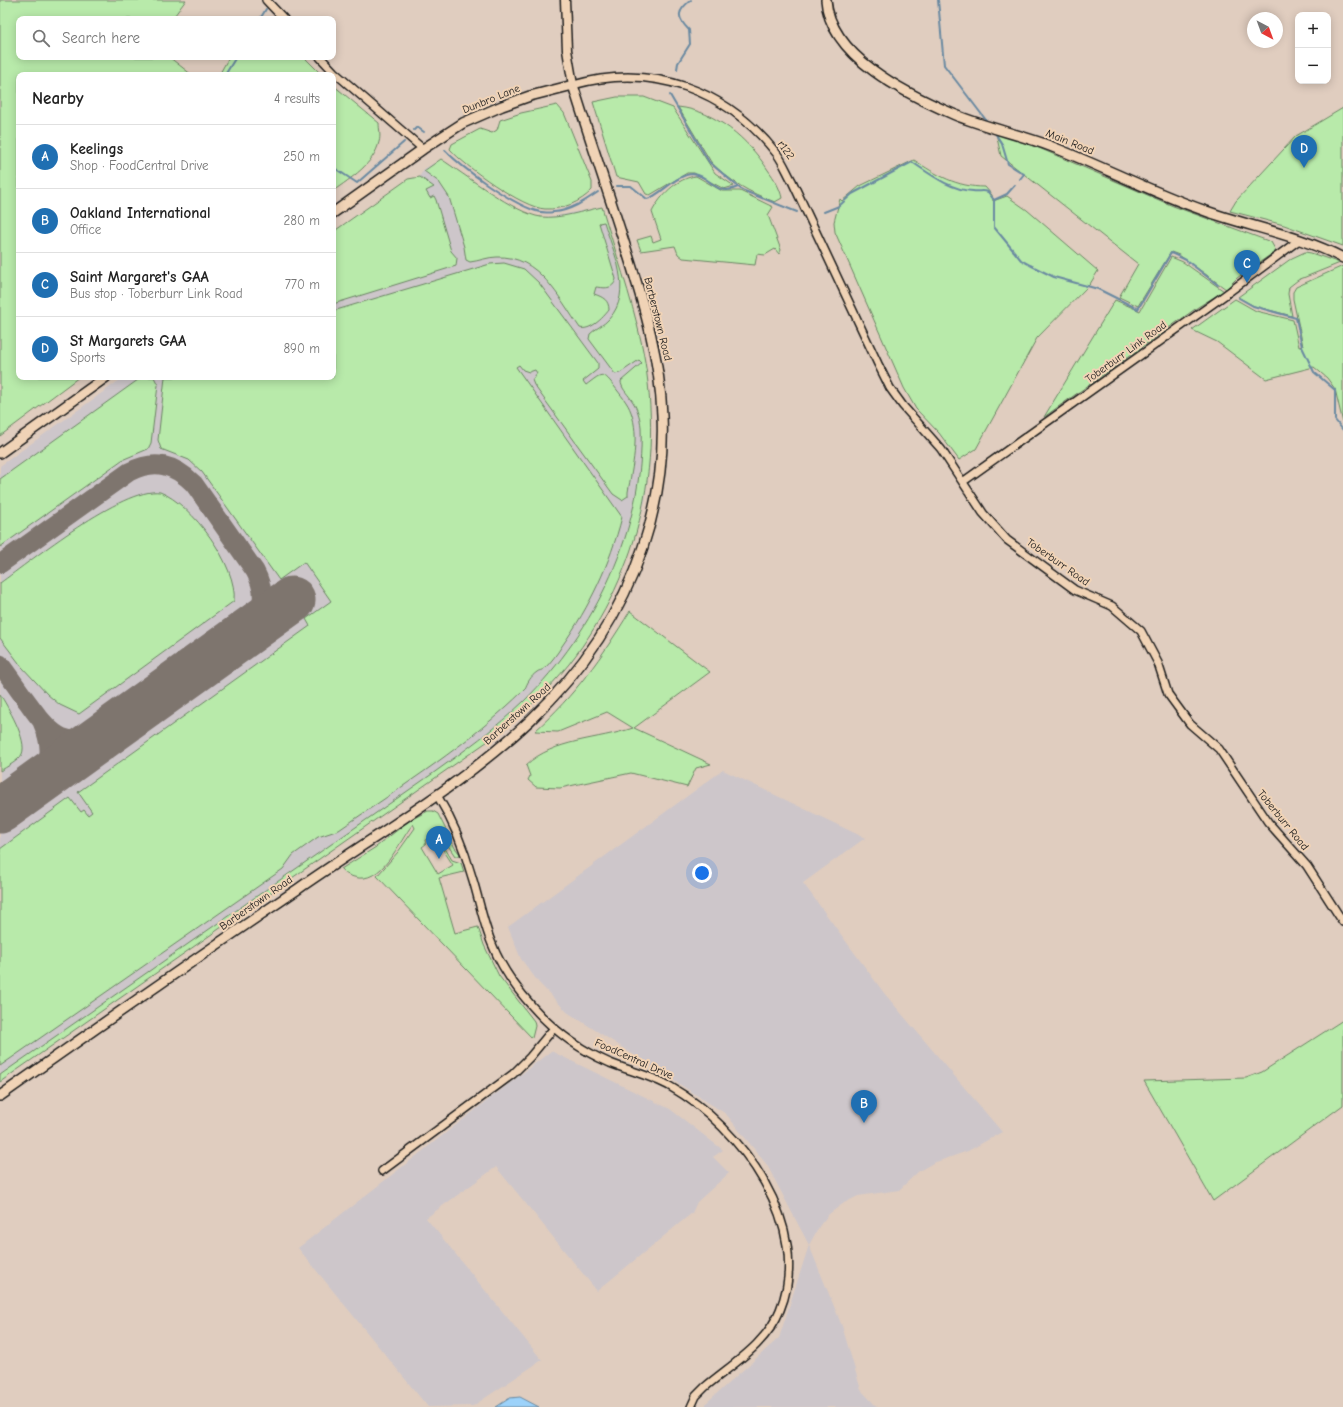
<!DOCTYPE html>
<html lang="en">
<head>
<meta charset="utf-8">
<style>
	body { margin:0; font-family:"Comic Neue",sans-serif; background:#f2f2f2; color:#222 }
	.controls { position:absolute; right:12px; top:12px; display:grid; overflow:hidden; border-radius:8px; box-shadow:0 2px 10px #0003 }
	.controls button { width:36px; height:36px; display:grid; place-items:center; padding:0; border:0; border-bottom:1px solid #e0e0e0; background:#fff; color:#222; font:20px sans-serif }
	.compass { position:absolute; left:1247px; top:12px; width:36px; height:36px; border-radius:50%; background:#fff; box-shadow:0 2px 10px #0003; rotate:139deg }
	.you { position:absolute; left:702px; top:873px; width:14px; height:14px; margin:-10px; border:3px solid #fff; border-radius:50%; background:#1a73e8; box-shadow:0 0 0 6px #1a73e833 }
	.badge { display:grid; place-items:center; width:26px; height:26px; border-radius:50%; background:#1f6fb2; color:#fff; font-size:13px; font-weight:700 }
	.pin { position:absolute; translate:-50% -33px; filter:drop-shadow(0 1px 2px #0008) }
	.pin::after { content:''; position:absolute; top:21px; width:14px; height:12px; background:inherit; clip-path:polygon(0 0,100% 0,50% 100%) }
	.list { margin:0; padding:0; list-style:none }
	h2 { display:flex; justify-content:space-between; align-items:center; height:52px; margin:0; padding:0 16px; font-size:17px }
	h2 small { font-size:13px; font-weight:400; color:#767676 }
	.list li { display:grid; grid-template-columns:26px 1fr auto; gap:12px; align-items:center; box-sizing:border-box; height:64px; padding:0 16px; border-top:1px solid #e0e0e0 }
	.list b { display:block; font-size:15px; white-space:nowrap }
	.list p { margin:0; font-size:13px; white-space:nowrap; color:#767676 }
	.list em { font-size:13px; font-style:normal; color:#767676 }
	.icon { flex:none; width:22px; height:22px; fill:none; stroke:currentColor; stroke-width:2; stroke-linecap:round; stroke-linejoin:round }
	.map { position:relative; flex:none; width:1343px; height:1407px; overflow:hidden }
	.search { position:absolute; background:#fff; box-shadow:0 2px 10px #0003; left:16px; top:16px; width:320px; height:44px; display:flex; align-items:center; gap:10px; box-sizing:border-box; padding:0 14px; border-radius:8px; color:#767676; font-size:15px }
	.panel { position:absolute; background:#fff; box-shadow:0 2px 10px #0003; left:16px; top:72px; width:320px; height:308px; border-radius:8px }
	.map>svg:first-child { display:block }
	.built { fill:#cdc6ca }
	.green { fill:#b8eaaa; stroke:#6a8363 }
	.water { fill:#9cd2fa; stroke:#6989a1 }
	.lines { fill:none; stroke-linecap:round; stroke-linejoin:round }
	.stream { stroke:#6989a1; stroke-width:2 }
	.taxiway { stroke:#7e746e; stroke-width:19 }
	.runway { stroke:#7e746e; stroke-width:47 }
	.minor-casing { stroke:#1c1c1c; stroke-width:10 }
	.tertiary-casing { stroke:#1c1c1c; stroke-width:11 }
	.secondary-casing { stroke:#1c1c1c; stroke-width:12 }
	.minor { stroke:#f0d3b6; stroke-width:7 }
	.tertiary { stroke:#f0d3b6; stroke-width:8 }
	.secondary { stroke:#f0d3b6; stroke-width:9 }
	.labels { text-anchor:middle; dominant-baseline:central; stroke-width:4; stroke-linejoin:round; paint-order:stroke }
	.street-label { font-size:11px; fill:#1c1c1c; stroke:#f0d3b6 }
</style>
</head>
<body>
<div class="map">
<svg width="1343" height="1407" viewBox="0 0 1343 1407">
	<rect width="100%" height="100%" fill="#e0cdbf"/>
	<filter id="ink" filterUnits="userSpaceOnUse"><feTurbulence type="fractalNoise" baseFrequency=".025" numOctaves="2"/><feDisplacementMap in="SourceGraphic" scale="8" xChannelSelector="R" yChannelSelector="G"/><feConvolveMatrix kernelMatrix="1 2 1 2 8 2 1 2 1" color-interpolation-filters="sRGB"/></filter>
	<g filter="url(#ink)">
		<path class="built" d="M441 159 491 193 531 216 543 217 555 216 602 207 641 340 648 379 651 420 650 460 645 501 636 534 619 579 596 625 569 664 535 701 501 732 0 1082V466L124 377H333V232L408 179 419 177 424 169Z
			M723 770 865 838 803 883 884 993 1002 1132 968 1151 933 1163 919 1171 899 1190 858 1196 844 1203 829 1214 820 1225 809 1245 842 1326 861 1390 877 1407H706V1403L779 1338 809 1245 767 1165 726 1114 567 1012 539 983 521 959 508 927Z
			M551 1051 670 1109 723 1150 713 1157 729 1173 697 1202 692 1213 597 1291 496 1167 426 1218 542 1360 473 1406 428 1407 298 1248Z"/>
		<path class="green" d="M0 0H186L172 19H19V57H169L192 75H19V377H79L0 436Z
			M229 57H304L322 75H219Z
			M333 85 379 123C379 129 381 136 379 142 374 164 351 178 333 191Z
			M617 97H644L673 108 715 173 734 186 724 189 694 173H687L650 195 646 194 639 182 616 177 593 102Z
			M557 105 564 113 592 182V190C581 202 562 210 545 209 523 208 464 166 450 149L452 144 480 129 492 133 497 130 500 120 521 113Z
			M678 107C716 111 748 139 768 170 774 178 780 188 782 198L775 202C748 192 731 182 711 162Z
			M1343 108V246L1284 225 1230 211 1236 201 1296 136Z
			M996 133 1039 148 1173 206 1271 242 1276 251 1237 278 1226 289 1179 255 1171 252 1138 306 1119 297 1138 264 1001 156Z
			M441 159C464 174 516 214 541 217 560 219 583 211 602 207 615 251 631 296 641 341 666 455 642 571 569 664 549 689 525 711 501 732L0 1082V1075L432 774C464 751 496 728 524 701 595 631 645 528 641 427 640 417 637 407 631 399 627 393 621 388 621 381L642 363 639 360 620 373 615 374 589 339 590 334C596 328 604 325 609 319 634 291 613 252 604 222L599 223 616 279C613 290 604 288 596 287L594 294C603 297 609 300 609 310 603 318 590 331 580 328 559 298 539 255 497 257 488 257 479 261 470 262L466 260 464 247 449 197 439 182 424 171Z
			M914 160C937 175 956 187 985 187L992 195 993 201 1007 196 1027 210 1098 271 1090 284 1037 338 976 449 959 460 939 433 916 409 904 388 835 232 834 222 840 199 842 201 860 186Z
			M696 176 722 191H740L773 207 768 215 781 250 779 254 775 249 765 255 757 254 755 265 683 258 678 254 675 246 641 251 637 240 651 236 653 242 661 239 652 212C660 196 677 178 696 176Z
			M420 177 434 187 426 191 430 198 434 196 436 200 451 251 457 258 456 266 333 304V232L408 179Z
			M1305 252 1311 253 1340 263 1298 280 1289 287 1288 294 1292 316 1254 306 1238 297 1292 258Z
			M1171 257 1183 262 1224 291 1198 307 1044 417 1115 300 1140 311Z
			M504 263 524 269 539 283 598 363V369L583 381 586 385C601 374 602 370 614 386 620 394 628 403 631 412 640 437 632 468 628 492V496L622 500 613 494 534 385 532 380 537 373 535 370 529 372 523 370 519 365 516 367 622 517C610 564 590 606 562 646 557 654 551 662 545 668 542 671 539 670 537 672 531 676 527 683 525 689 470 744 402 786 339 830L318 837 293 855 283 869 0 1066V849L70 798 81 812 84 810 88 815 92 812 78 792 310 626 306 619 331 601 304 562 279 580 202 472 189 460 161 449 158 440 165 377H333V311L490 264Z
			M1343 266V423L1335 389 1327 378 1314 367 1266 379 1217 342 1192 330 1235 299 1256 311 1293 320 1299 347 1303 346 1293 299V292L1296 287Z
			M142 377H154L158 385 151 443 148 449 122 460 0 547V479Z
			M160 492C192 504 238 566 234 601L79 714 60 705 47 694 22 667 0 638V583C32 560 122 487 160 492Z
			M630 611 710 672 634 728 711 764 696 768 687 787 631 773 560 788 536 787 528 780 530 776 526 765C554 739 598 740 633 728L607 712 558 732 535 731C575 695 602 657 630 611Z
			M0 694C7 706 28 740 22 754 19 761 6 767 0 771Z
			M428 811H433L438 814 455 848 460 854 459 856H455L439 832 425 840 426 844 422 847 438 874 453 865 440 845H443L452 860 461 863 464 872 439 878 455 933 478 927 484 945 499 976 534 1021 535 1026 532 1038 377 876 398 852 415 828 413 824C399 841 382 886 354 877 348 875 345 874 341 869L376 847 410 820Z
			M1343 1020V1105L1213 1201 1144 1081 1246 1078 1262 1072Z"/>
		<path class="water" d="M520 1397 539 1407H496L510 1398Z"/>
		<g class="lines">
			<path class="stream" d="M938 0 944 65 989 124
				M260 19 266 9
				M677 69 678 63 690 44 689 30C676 17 677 11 691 0
				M225 75 236 57
				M670 95 709 162 742 190 797 212
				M414 130 417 127 424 132
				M995 133 1002 144 1008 164 1024 174 1020 179
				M445 150C464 170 507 200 533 210 540 213 547 213 554 212 570 211 585 201 598 192
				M333 167 357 183 404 142
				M617 186H631L647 199C660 196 676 174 693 174 711 175 715 198 738 187
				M994 200 1007 194 1015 185
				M824 212 839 206 852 194 912 162C930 174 950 190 973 191 978 192 983 190 988 192L994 200V227L1021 260 1030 265 1054 277 1098 289 1138 309 1171 253 1186 260 1218 285
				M1239 298 1253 306 1296 318 1302 347 1314 372 1335 390V420L1343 430"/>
			<path class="taxiway" d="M0 564 129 472C155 459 174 464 194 484L255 571C269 597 262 615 242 636
				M0 664C10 677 19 691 29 704 52 737 67 750 108 732
				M26 792C49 768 56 754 42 722"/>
			<path class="runway" d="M0 810 292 600"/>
			<defs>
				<path id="minor" d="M266 0 284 19
					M320 57 334 72 423 149
					M573 85C653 62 727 90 777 154 783 162 787 172 792 181L878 364 890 388 903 406 941 449 983 513 1007 540 1075 590 1112 606 1141 631 1158 663 1168 694 1190 724 1219 749 1268 822 1307 866 1343 922
					M964 481 1225 295 1299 240
					M437 795C453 821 464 848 472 877 479 899 483 923 492 944 501 967 516 988 532 1006 553 1030 580 1050 610 1063 630 1071 652 1076 671 1087 741 1127 814 1227 780 1310 766 1345 732 1364 705 1387L696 1396 691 1407
					M382 1171 513 1074 530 1057 554 1028"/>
				<path id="tertiary" d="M565 0 567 50 573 85"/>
				<path id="secondary" d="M826 0C830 57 907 94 953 114 984 127 1018 134 1050 146 1102 166 1151 192 1203 210 1250 227 1299 235 1343 258
					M0 453 106 377
					M0 1096C99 1026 198 957 298 889 436 793 587 718 643 547 657 505 664 459 662 415 660 360 645 309 629 258 611 200 591 143 573 85L530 96 502 106 463 123 423 149 333 213"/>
			</defs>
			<use href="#minor" class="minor-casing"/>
			<use href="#tertiary" class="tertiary-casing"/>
			<use href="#secondary" class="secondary-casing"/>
			<use href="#minor" class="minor"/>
			<use href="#tertiary" class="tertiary"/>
			<use href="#secondary" class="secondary"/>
		</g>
	</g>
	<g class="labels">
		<g class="street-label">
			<text transform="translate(491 99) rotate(-22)">Dunbro Lane</text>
			<text transform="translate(1070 142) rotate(22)">Main Road</text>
			<text transform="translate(786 150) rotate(55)">r122</text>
			<text transform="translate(658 319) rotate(76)">Barberstown Road</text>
			<text transform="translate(1126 352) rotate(-36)">Toberburr Link Road</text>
			<text transform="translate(1058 562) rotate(35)">Toberburr Road</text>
			<text transform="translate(517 714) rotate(-42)">Barberstown Road</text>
			<text transform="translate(1283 820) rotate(51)">Toberburr Road</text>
			<text transform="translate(256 903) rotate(-35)">Barberstown Road</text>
			<text transform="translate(634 1059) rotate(24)">FoodCentral Drive</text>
		</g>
	</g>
</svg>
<div class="controls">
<button>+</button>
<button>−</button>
</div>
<svg class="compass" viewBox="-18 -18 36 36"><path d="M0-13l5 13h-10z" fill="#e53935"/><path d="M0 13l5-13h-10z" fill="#767676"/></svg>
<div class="you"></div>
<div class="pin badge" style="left:439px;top:859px">A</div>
<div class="pin badge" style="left:864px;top:1123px">B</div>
<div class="pin badge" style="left:1247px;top:283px">C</div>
<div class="pin badge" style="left:1304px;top:168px">D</div>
<div class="search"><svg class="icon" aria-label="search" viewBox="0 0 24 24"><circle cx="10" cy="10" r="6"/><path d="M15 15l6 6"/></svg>Search here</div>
<section class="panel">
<h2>Nearby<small>4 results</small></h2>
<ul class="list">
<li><span class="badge">A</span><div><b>Keelings</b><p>Shop · FoodCentral Drive</p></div><em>250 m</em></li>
<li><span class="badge">B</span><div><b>Oakland International</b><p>Office</p></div><em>280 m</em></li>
<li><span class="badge">C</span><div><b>Saint Margaret's GAA</b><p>Bus stop · Toberburr Link Road</p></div><em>770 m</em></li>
<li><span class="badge">D</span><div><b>St Margarets GAA</b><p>Sports</p></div><em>890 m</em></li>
</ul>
</section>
</div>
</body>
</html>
